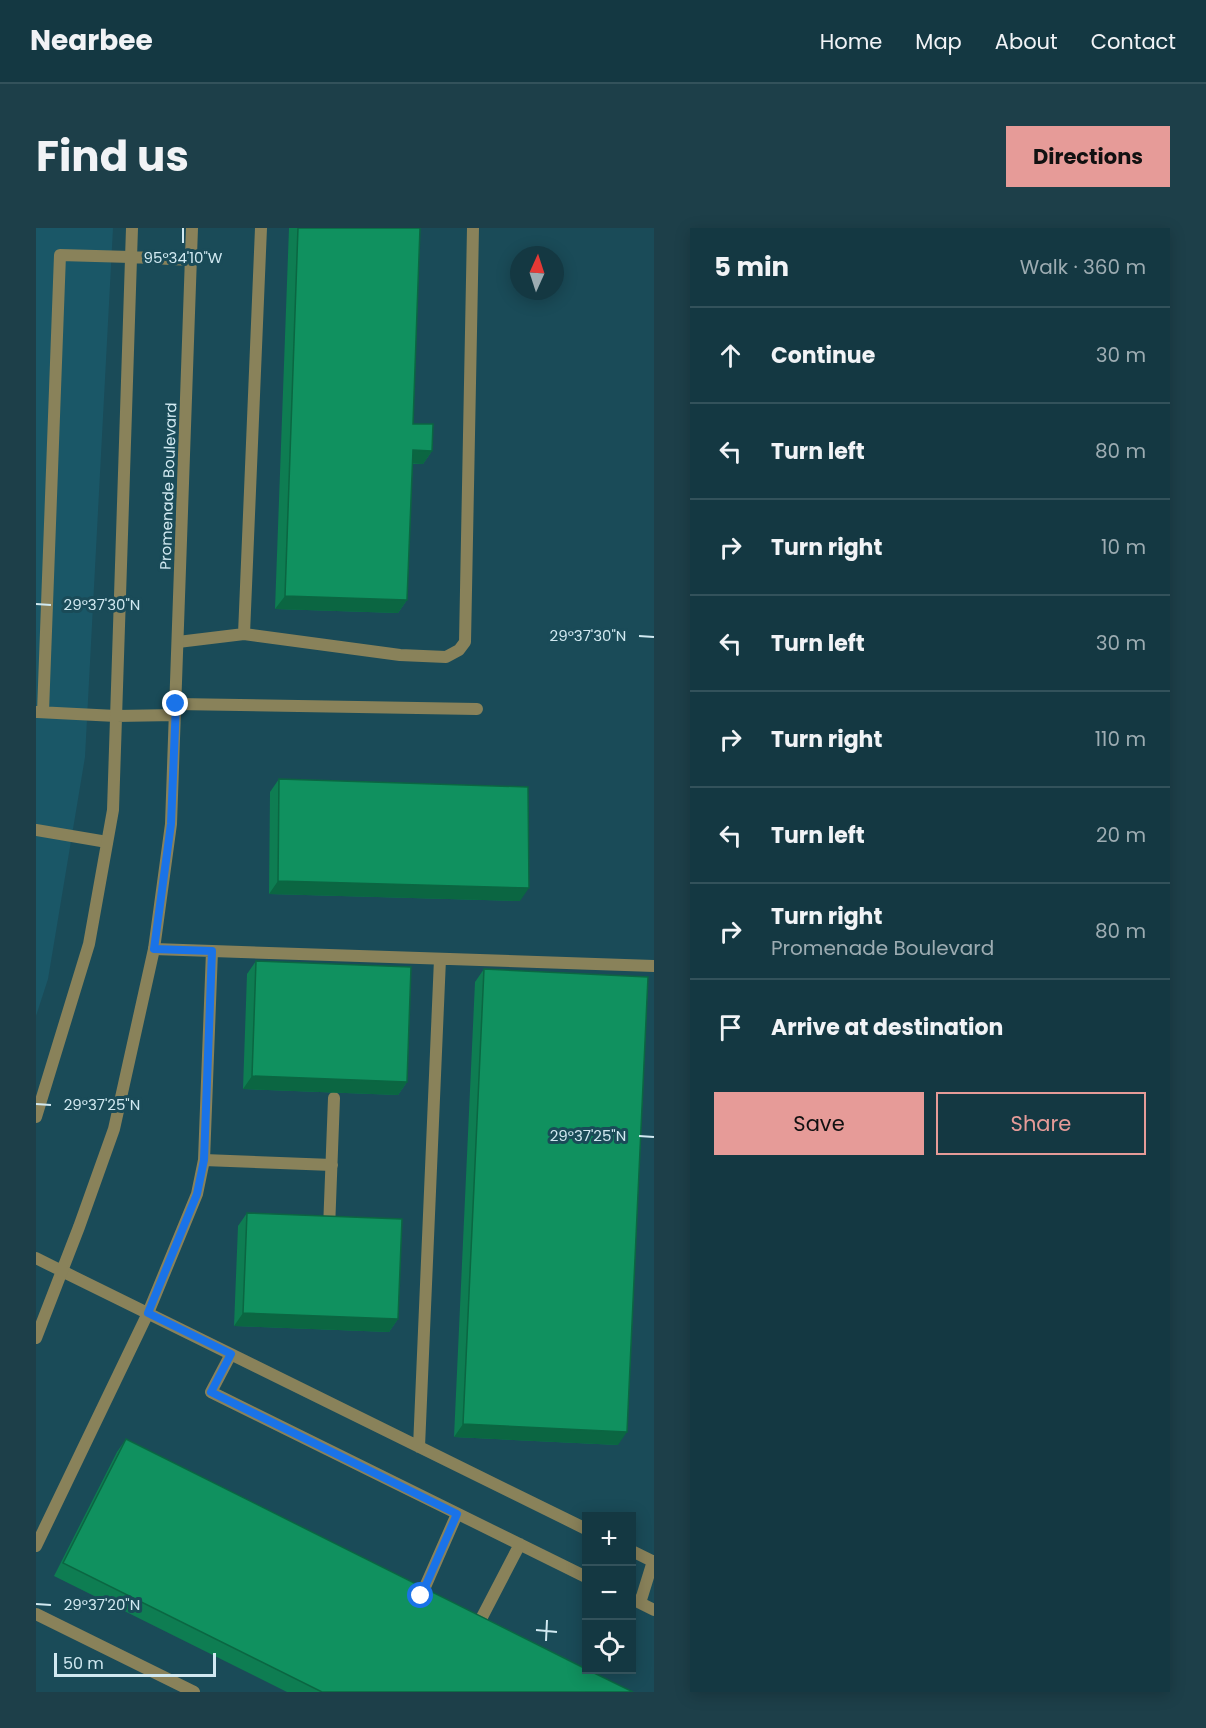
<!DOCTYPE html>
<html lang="en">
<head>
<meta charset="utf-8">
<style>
	body { margin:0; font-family:Poppins,sans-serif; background:#1d3f49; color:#f1f3f6 }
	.controls { position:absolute; right:18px; bottom:18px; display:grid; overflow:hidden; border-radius:0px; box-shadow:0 3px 15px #0003 }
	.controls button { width:54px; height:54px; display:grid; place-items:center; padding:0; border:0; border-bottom:2px solid #33525b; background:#143842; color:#f1f3f6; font:30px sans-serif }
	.compass { position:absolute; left:474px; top:18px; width:54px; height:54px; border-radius:50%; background:#143842; box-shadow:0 3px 15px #0003; rotate:3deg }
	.scale { position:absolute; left:18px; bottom:15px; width:162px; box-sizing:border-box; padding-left:6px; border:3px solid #d1e9f1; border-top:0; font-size:16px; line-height:21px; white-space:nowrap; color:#d1e9f1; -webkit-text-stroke:4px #1a4b58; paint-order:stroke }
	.stop { position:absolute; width:18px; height:18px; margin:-14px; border:4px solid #1a73e8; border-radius:50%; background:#fff }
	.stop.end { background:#1a73e8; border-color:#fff; box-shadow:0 2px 6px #0008 }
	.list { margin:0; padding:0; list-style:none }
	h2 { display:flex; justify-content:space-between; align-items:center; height:78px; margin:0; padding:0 24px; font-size:26px }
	h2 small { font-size:20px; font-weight:400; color:#9dacb2 }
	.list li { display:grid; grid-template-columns:39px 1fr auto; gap:18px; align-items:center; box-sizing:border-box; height:96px; padding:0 24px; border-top:2px solid #33525b }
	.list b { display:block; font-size:22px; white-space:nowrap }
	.list p { margin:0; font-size:20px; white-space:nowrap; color:#9dacb2 }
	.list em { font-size:20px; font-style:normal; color:#9dacb2 }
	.actions { display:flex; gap:12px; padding:18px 24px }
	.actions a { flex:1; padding:14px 0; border:2px solid #e69b98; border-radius:0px; text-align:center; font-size:21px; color:#e69b98 }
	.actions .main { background:#e69b98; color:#111 }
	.icon { flex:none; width:33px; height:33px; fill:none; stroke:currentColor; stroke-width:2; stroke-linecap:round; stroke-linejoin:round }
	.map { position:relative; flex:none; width:618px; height:1464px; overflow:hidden; border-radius:0px }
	header { display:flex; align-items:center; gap:36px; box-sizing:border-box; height:84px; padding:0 30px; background:#143842; border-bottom:2px solid #33525b }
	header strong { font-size:28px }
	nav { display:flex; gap:33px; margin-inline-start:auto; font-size:21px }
	.intro { display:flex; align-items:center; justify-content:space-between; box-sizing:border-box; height:144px; padding:0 36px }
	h1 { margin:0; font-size:42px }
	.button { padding:15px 27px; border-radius:0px; background:#e69b98; color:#111; font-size:21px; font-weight:700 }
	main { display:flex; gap:36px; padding:0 36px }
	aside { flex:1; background:#143842; border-radius:0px; box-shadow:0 3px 15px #0003 }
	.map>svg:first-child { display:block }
	.built { fill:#1a5767 }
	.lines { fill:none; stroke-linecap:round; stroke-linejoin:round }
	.lane { stroke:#89825a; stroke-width:12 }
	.street { stroke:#89825a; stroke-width:12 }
	.wall { fill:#0e7d52 }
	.shaded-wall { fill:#0b6642 }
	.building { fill:#10915f; stroke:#0b6642; stroke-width:1.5 }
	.route { stroke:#1a73e8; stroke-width:8 }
	.ticks { fill:none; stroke:#d1e9f1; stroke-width:2 }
	.labels { text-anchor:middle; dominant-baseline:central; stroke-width:6; stroke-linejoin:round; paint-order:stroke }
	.street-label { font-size:15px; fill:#d1e9f1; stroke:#1a4b58 }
	.ticks-label { font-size:15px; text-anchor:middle; fill:#d1e9f1; stroke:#1a4b58; stroke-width:6; stroke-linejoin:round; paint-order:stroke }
</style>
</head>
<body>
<header>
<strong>Nearbee</strong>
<nav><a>Home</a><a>Map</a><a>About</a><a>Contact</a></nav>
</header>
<div class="intro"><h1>Find us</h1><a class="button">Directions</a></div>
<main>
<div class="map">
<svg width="618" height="1464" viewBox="0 0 618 1464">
	<rect width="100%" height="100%" fill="#1a4b58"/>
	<path class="built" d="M0 0H77L49 529 12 751 0 788Z"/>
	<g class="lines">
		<path class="lane" d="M208 406 225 0
			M142 414 208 406 364 427 410 429 423 422 429 414 437 0
			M140 476 441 481
			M1 484 80 488
			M7 484 24 27 95 29
			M0 602 71 614
			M118 721 618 738
			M168 932 296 937
			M293 1001 298 870
			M26 1043 550 1301
			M195 1126 175 1164 550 1349
			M383 1219 404 731
			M0 1318 112 1085 161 966 168 932 176 723
			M596 1323 618 1334
			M385 1368 421 1286
			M596 1371 618 1382
			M604 1375 617 1333
			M0 1386 158 1464
			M444 1393 484 1316"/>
		<path class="street" d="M95 29 155 32
			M80 488 139 487
			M0 889 53 716 77 582 96 0
			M0 1030 26 1043
			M0 1110 43 999 78 901 118 721 135 596 156 0"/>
	</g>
	<path class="wall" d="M253 0H384L377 196 396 223 387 236H376L371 372 362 385 239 381Z
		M243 551 484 673 233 666 234 564Z
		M220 733 371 854 362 867 207 861 211 746Z
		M448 741 582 1217 418 1209 439 754Z
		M211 985 362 1091 353 1104 198 1098 202 998Z
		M90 1211 597 1464H251L18 1348 81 1224Z"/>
	<path class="shaded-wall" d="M377 222 396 223 387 236 368 235Z
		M249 368 371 372 362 385 239 381Z
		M242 653 493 660 484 673 233 666Z
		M216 848 371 854 362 867 207 861Z
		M207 1085 362 1091 353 1104 198 1098Z
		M427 1196 591 1204 582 1217 418 1209Z"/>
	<path class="building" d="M262 0H384L377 196H397L396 223 377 222 371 372 249 368Z
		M243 551 492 559 493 660 242 653Z
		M220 733 375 739 371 854 216 848Z
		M448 741 612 749 591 1204 427 1196Z
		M211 985 366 991 362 1091 207 1085Z
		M90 1211 550 1441V1442H552L597 1464H286L27 1335Z"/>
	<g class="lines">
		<path class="route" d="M140 476 135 596 118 721 176 723 168 932 161 966 112 1085 195 1126 175 1164 421 1286 385 1368"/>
	</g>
	<path class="ticks" d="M147 15V0M0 376 15 377M603 408 618 409M0 876 15 877M603 908 618 909M0 1376 15 1377M500 1402 521 1404M510 1413 511 1392"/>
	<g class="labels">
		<g class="street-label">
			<text transform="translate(132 258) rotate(-88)">Promenade Boulevard</text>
		</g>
	</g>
	<g class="ticks-label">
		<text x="147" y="35">95°34'10"W</text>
		<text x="66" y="382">29°37'30"N</text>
		<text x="552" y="413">29°37'30"N</text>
		<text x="66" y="882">29°37'25"N</text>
		<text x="552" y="913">29°37'25"N</text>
		<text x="66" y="1382">29°37'20"N</text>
	</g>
</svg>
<div class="controls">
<button>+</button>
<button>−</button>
<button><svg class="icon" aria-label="locate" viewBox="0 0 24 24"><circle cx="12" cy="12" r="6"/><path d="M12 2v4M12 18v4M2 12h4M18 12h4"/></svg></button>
</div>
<svg class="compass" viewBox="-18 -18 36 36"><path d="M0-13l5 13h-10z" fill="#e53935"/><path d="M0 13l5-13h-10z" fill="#9dacb2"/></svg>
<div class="scale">50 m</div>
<div class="stop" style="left:385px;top:1368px"></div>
<div class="stop end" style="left:140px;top:476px"></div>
</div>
<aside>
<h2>5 min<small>Walk · 360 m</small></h2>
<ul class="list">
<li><svg class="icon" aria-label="ahead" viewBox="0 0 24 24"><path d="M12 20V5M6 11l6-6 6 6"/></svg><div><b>Continue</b></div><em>30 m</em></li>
<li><svg class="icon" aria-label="left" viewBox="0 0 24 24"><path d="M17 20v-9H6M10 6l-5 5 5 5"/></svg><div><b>Turn left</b></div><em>80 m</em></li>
<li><svg class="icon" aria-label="right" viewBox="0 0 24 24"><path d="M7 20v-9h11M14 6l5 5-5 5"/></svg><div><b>Turn right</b></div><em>10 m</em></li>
<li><svg class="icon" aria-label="left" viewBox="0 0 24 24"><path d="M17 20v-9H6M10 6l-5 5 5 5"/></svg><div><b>Turn left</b></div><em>30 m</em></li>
<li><svg class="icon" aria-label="right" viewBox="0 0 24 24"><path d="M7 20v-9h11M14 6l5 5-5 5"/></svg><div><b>Turn right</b></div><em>110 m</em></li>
<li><svg class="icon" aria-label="left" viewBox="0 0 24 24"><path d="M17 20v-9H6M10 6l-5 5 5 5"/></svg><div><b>Turn left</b></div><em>20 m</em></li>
<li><svg class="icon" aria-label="right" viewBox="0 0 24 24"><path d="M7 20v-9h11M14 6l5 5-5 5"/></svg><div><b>Turn right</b><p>Promenade Boulevard</p></div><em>80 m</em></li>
<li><svg class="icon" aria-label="arrive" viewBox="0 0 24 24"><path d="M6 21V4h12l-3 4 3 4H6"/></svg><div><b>Arrive at destination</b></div></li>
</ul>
<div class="actions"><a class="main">Save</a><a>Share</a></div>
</aside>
</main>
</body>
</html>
